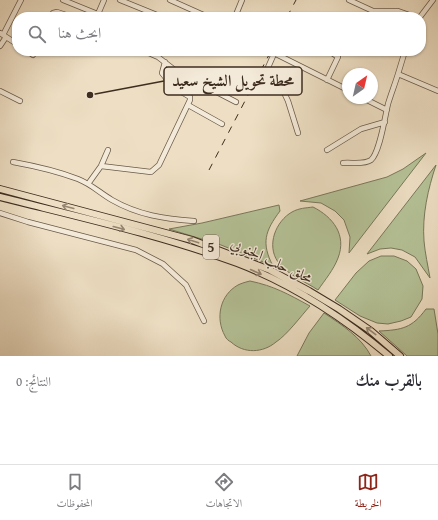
<!DOCTYPE html>
<html lang="ar">
<head>
<meta charset="utf-8">
<style>
	body { margin:0; font-family:"Gentium Book Plus",Amiri,serif; background:#f2f2f3; color:#2b2b33; direction:rtl }
	.compass { position:absolute; left:342px; top:68px; width:36px; height:36px; border-radius:50%; background:#fff; box-shadow:0 1px 3px #0004; rotate:34deg }
	.list { margin:0; padding:0; list-style:none }
	h2 { display:flex; justify-content:space-between; align-items:center; height:52px; margin:0; padding:0 16px; font-size:17px }
	h2 small { font-size:13px; font-weight:400; color:#7c7c81 }
	.icon { flex:none; width:22px; height:22px; fill:none; stroke:currentColor; stroke-width:2; stroke-linecap:round; stroke-linejoin:round }
	.map { position:relative; flex:none; width:438px; height:356px; overflow:hidden; direction:ltr }
	.search { position:absolute; background:#fff; box-shadow:0 1px 3px #0004; left:12px; right:12px; top:12px; height:44px; display:flex; align-items:center; gap:10px; box-sizing:border-box; padding:0 14px; border-radius:16px; color:#7c7c81; font-size:15px }
	.sheet { height:108px; background:#fff }
	nav { display:flex; justify-content:space-around; align-items:center; box-sizing:border-box; height:56px; border-top:1px solid #e1e1e2; background:#fff; font-size:11px; color:#7c7c81 }
	nav a { display:grid; justify-items:center; gap:2px }
	nav .on { color:#8f2418 }
	.map>svg:first-child { display:block }
	.green { fill:#b5c297; stroke:#79785c }
	.lines { fill:none; stroke-linecap:round; stroke-linejoin:round }
	.minor-casing { stroke:#695a49; stroke-width:6 }
	.highway-casing { stroke:#3d2d20; stroke-width:8 }
	.minor { stroke:#f4ead9; stroke-width:4.5 }
	.highway { stroke:#eedfc4; stroke-width:6 }
	.rail { stroke:#3d2d20; stroke-width:1; stroke-dasharray:7 7; stroke-linecap:butt }
	.oneway { stroke:#968672 }
	.labels { text-anchor:middle; dominant-baseline:central; stroke-width:3; stroke-linejoin:round; paint-order:stroke }
	.shield { fill:#f4ead9; stroke:#746658; stroke-width:1 }
	.shield-label { font-size:14px; font-weight:bold; fill:#3d2d20 }
	.street-label { font-size:15px; fill:#3d2d20; stroke:#f4ead9 }
	.leader { fill:none; stroke:#3d2d20; stroke-width:1.5 }
	.callout-dot { fill:#3d2d20; stroke:#f4ead9; stroke-width:1.5 }
	.callout { fill:#f4ead9; stroke:#3d2d20; stroke-width:1.5 }
	.callout-label { font-size:16px; text-anchor:middle; font-weight:bold; fill:#3d2d20 }
</style>
</head>
<body>
<div class="map">
<svg width="438" height="356" viewBox="0 0 438 356">
	<rect width="100%" height="100%" fill="#eedfc4"/>
	<filter id="stains"><feTurbulence type="fractalNoise" baseFrequency=".005" numOctaves="4"/><feColorMatrix values="0 0 0 0 .2 0 0 0 0 .09 0 0 0 0 .02 0 0 0 .5 -.17"/></filter>
	<radialGradient id="worn" r=".72"><stop offset=".6" stop-color="#630" stop-opacity="0"/><stop offset="1" stop-color="#630" stop-opacity=".3"/></radialGradient>
	<path class="green" d="M426 153 349 253 350 237 344 220 335 211 321 203 300 201 387 177 403 169Z
		M436 165C428 189 422 215 424 241 425 253 428 266 430 278L415 257 402 250 391 248 380 249 367 254Z
		M279 205 280 211C265 231 261 243 273 266L221 245 169 229 202 223Z
		M313 207C333 217 347 235 338 258 334 269 325 280 318 290 306 282 286 274 278 262 266 245 276 221 292 212 299 208 306 208 313 207Z
		M381 256H394L407 261 416 269 423 286 422 299 411 317 401 321 388 324 377 323 360 316 335 300 356 273 369 261Z
		M250 281C274 286 288 294 310 306 301 316 287 335 276 342 263 353 244 354 231 342 229 341 226 339 225 336 215 318 220 295 238 285 242 283 246 282 250 281Z
		M426 309H434L438 334V356H407L379 331C402 330 412 328 426 309Z
		M324 313C342 325 361 337 371 356H297L309 333Z"/>
	<g class="lines">
		<defs>
			<path id="minor" d="M63 0 105 17
				M120 0 162 17
				M170 0 208 17
				M349 0 373 11H398L415 17
				M98 14 104 0
				M50 17 53 13 57 12 72 17
				M235 17 242 0
				M420 17 433 0
				M0 33 17 44
				M3 35 21 0
				M0 46 6 37
				M27 51 33 55 35 51
				M144 51 158 57 176 71 236 102
				M271 51 273 56 266 72 279 82 288 101 298 133
				M405 51 398 74 438 91
				M272 52 348 90
				M327 80 338 57 329 51
				M0 91 20 101
				M363 98 387 110
				M188 105 222 124
				M327 150 361 129 385 122
				M13 162C35 166 57 171 78 179 91 184 100 193 112 200 138 215 165 219 194 221
				M343 163C351 162 364 165 371 160 380 152 385 116 388 104 391 94 395 84 398 74
				M101 166 151 172 159 165 190 100V97L173 87 162 73 165 62
				M88 184 101 166 108 150
				M0 213 28 222 136 250 163 264 186 285 204 321"/>
			<path id="highway" d="M0 189 192 240 270 270 309 291 339 309 371 331 400 356
				M0 197C79 217 160 235 237 263 292 284 344 318 389 356"/>
		</defs>
		<use href="#minor" class="minor-casing"/>
		<use href="#highway" class="highway-casing"/>
		<use href="#minor" class="minor"/>
		<use href="#highway" class="highway"/>
		<path class="rail" d="M287 17 296 0
			M209 170 271 51"/>
	</g>
	<defs><path id="oneway-shaft" d="M-6 0H5M1.5-3L5.5 0L1.5 3" fill="none" stroke-width="1.6" stroke-linecap="round" stroke-linejoin="round"/></defs>
	<g class="oneway">
		<use href="#oneway-shaft" transform="translate(68 207) rotate(-165)"/>
		<use href="#oneway-shaft" transform="translate(119 228) rotate(15)"/>
		<use href="#oneway-shaft" transform="translate(193 241) rotate(-162)"/>
		<use href="#oneway-shaft" transform="translate(256 272) rotate(24)"/>
		<use href="#oneway-shaft" transform="translate(371 331) rotate(-143)"/>
	</g>
	<g class="labels">
		<rect class="shield" x="203" y="235" width="16" height="24" rx="3"/>
		<g class="shield-label">
			<text x="211" y="247">5</text>
		</g>
		<g class="street-label">
			<text transform="translate(272 260) rotate(25)">محلق حلب الجنوبي</text>
		</g>
	</g>
	<path class="leader" d="M90 95L164 81"/>
	<circle class="callout-dot" cx="90" cy="95" r="4"/>
	<rect class="callout" x="164" y="67" width="138" height="28" rx="4"/>
	<g class="callout-label">
		<text x="233" y="86">محطة تحويل الشيخ سعيد</text>
	</g>
	<rect width="100%" height="100%" filter="url(#stains)"/>
	<rect width="100%" height="100%" fill="url(#worn)"/>
</svg>
<svg class="compass" viewBox="-18 -18 36 36"><path d="M0-13l5 13h-10z" fill="#e53935"/><path d="M0 13l5-13h-10z" fill="#7c7c81"/></svg>
<div class="search"><svg class="icon" aria-label="search" viewBox="0 0 24 24"><circle cx="10" cy="10" r="6"/><path d="M15 15l6 6"/></svg>ابحث هنا</div>
</div>
<section class="sheet">
<h2>بالقرب منك<small>النتائج: 0</small></h2>
<ul class="list">
</ul>
</section>
<nav>
<a class="on"><svg class="icon" aria-label="map" viewBox="0 0 24 24"><path d="M3 6l6-2 6 2 6-2v14l-6 2-6-2-6 2zM9 4v14M15 6v14"/></svg>الخريطة</a>
<a><svg class="icon" aria-label="directions" viewBox="0 0 24 24"><path d="M12 3l9 9-9 9-9-9zM9 14v-3h6M13 9l2 2-2 2"/></svg>الاتجاهات</a>
<a><svg class="icon" aria-label="saved" viewBox="0 0 24 24"><path d="M7 4h10v16l-5-4-5 4z"/></svg>المحفوظات</a>
</nav>
</body>
</html>
